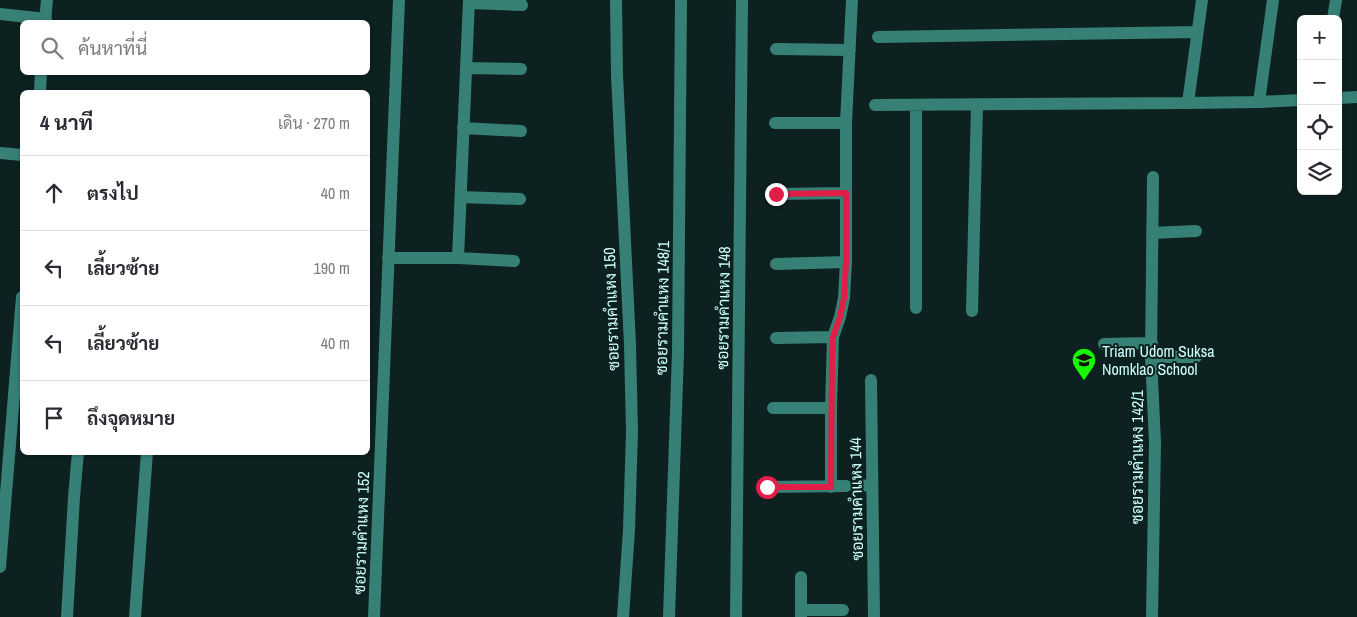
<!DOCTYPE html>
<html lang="th">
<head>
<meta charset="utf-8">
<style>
	body { margin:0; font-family:"Archivo Narrow",Sarabun,sans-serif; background:#f7f7f7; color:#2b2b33 }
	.controls { position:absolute; right:15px; top:15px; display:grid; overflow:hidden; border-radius:8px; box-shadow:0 1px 4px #0004 }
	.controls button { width:45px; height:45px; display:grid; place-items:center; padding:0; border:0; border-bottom:1px solid #e1e1e2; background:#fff; color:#2b2b33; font:25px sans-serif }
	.stop { position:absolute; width:15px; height:15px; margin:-11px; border:4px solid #e11d48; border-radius:50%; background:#fff }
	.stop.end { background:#e11d48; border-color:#fff; box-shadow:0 1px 5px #0008 }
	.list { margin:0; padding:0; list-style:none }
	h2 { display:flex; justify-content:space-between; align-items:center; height:65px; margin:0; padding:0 20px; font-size:21px }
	h2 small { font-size:16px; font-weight:400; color:#7c7c81 }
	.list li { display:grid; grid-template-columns:32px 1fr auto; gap:15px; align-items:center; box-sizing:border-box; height:75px; padding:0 20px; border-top:1px solid #e1e1e2 }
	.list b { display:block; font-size:19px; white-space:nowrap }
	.list em { font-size:16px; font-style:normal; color:#7c7c81 }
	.icon { flex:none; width:28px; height:28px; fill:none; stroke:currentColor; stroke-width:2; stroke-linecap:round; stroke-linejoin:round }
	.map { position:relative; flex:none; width:1357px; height:617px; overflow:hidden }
	.search { position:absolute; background:#fff; box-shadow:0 1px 4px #0004; left:20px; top:20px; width:350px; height:55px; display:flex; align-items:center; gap:12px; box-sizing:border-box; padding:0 18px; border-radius:8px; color:#7c7c81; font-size:19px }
	.panel { position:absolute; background:#fff; box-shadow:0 1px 4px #0004; left:20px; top:90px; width:350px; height:365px; border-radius:8px }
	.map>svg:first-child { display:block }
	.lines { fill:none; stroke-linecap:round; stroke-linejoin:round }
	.minor { stroke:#378075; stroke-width:12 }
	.route { stroke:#e11d48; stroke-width:6 }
	.labels { text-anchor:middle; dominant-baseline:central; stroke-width:4; stroke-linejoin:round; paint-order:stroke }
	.street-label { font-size:16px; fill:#ccfffb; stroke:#0d2120 }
	.poi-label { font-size:16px; fill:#ccfffb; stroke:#0d2120; text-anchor:start }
</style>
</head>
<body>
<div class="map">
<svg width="1357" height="617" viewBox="0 0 1357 617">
	<rect width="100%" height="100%" fill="#0d2120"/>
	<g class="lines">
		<path class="minor" d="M616 0 617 75 630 345 632 431 629 530 623 617
			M469 3 522 5
			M0 14 46 19
			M1333 19 1336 0
			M45 22 47 0
			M878 37 1197 32
			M776 49 850 50
			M467 68 521 69
			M40 92 41 72
			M1338 98 1357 97
			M1259 102 1273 0
			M1188 103 1202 0
			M875 105 1188 103 1259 102 1301 100
			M775 123H846
			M463 128 521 131
			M0 153 22 155
			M775 194 846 193
			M461 197 520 199
			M1152 233 1196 231
			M388 258H458L514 261
			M458 258 469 0
			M776 264 846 262
			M916 308V105
			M972 311 977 105
			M776 338 833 337
			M1104 344 1152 343
			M1151 357H1196
			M871 380 874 617
			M773 408H831
			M855 486 872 485
			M767 487 846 486
			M831 487V408L833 337 840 317 844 298 846 262V123L852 0
			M0 567 22 297
			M801 577V617
			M801 610H843
			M67 617 74 497 78 452
			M135 617 147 452
			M374 617 399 0
			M669 617 678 352 681 0
			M736 617 742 0
			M1152 617 1155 443 1151 357 1153 177"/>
	</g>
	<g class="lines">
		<path class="route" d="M767 487H831L832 358 833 337 840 317 844 298 846 262V193L776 194"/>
	</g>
	<defs>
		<symbol id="school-pin" viewBox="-11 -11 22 30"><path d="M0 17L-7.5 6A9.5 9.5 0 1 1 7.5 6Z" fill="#16f700" stroke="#0d2120"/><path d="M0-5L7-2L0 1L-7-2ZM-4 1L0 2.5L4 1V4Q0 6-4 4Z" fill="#111"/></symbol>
	</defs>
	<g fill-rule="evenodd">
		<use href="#school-pin" x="1070" y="346" width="28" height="38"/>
	</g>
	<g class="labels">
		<g class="street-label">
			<text transform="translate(662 308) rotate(-89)">ซอยรามคำแหง 148/1</text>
			<text transform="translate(723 308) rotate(-89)">ซอยรามคำแหง 148</text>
			<text transform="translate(611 309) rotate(-92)">ซอยรามคำแหง 150</text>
			<text transform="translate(1137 457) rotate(-90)">ซอยรามคำแหง 142/1</text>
			<text transform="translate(856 499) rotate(-91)">ซอยรามคำแหง 144</text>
			<text transform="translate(361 533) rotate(-88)">ซอยรามคำแหง 152</text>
		</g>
		<g class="poi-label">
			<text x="1102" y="351">Triam Udom Suksa<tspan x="1102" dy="18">Nomklao School</tspan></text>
		</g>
	</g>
</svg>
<div class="controls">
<button>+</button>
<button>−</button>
<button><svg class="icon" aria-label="locate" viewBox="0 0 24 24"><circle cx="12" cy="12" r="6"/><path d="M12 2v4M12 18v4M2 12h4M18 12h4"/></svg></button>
<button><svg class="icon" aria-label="layers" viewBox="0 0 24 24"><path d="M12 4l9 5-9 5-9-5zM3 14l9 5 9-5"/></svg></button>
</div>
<div class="stop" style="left:767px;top:487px"></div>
<div class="stop end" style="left:776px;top:194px"></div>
<div class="search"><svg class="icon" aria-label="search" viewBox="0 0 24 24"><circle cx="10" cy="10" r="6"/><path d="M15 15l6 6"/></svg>ค้นหาที่นี่</div>
<section class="panel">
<h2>4 นาที<small>เดิน · 270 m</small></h2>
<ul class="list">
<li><svg class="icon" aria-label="ahead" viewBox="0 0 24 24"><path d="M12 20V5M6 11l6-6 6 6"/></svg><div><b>ตรงไป</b></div><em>40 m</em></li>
<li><svg class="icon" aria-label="left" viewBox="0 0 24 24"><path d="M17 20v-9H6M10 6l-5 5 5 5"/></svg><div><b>เลี้ยวซ้าย</b></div><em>190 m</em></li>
<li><svg class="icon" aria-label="left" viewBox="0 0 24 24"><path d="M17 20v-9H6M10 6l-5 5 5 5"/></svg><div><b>เลี้ยวซ้าย</b></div><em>40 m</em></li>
<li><svg class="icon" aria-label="arrive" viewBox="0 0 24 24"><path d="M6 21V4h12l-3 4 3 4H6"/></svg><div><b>ถึงจุดหมาย</b></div></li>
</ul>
</section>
</div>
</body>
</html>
